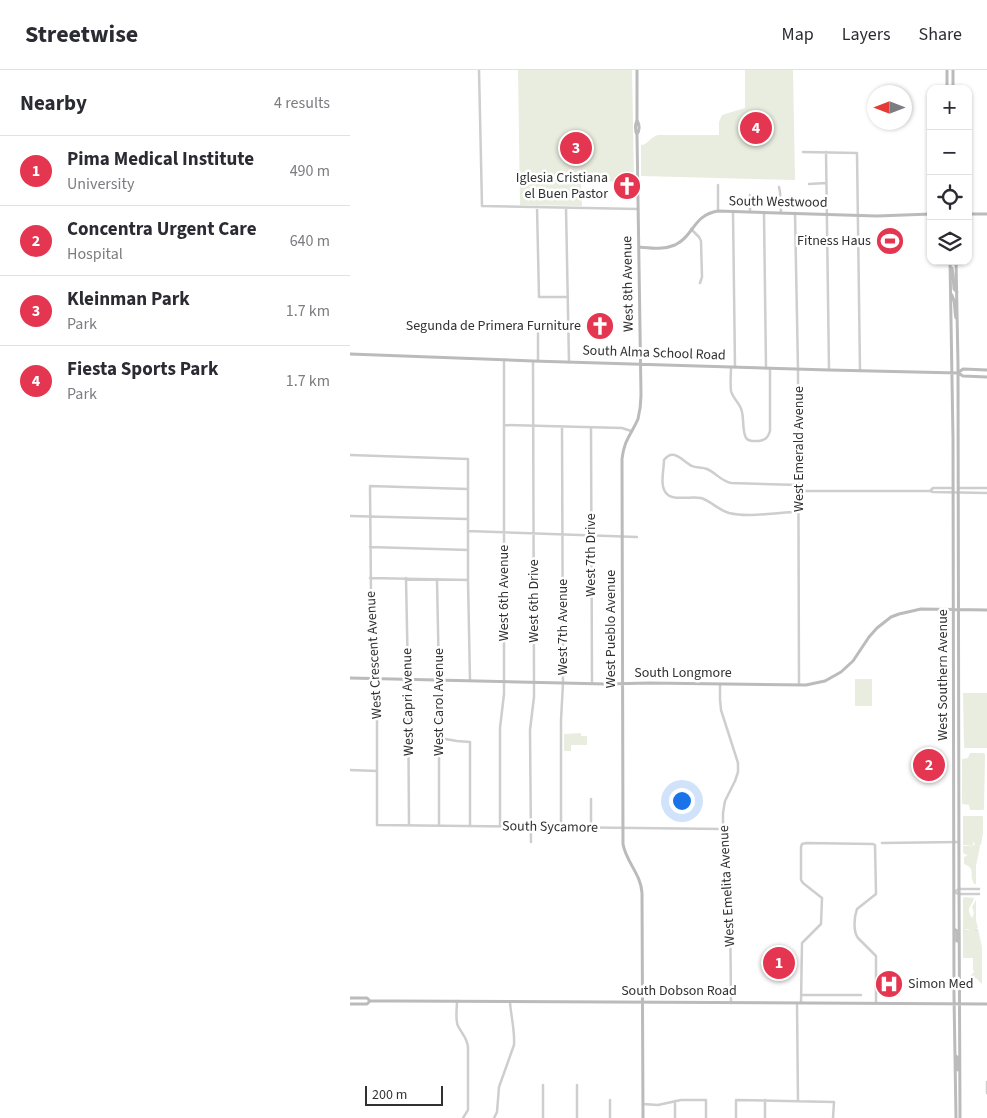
<!DOCTYPE html>
<html lang="en">
<head>
<meta charset="utf-8">
<style>
	body { margin:0; font-family:"Source Sans 3",sans-serif; background:#f7f7f7; color:#2b2b33 }
	.controls { position:absolute; right:15px; top:15px; display:grid; overflow:hidden; border-radius:10px; box-shadow:0 1px 4px #0004 }
	.controls button { width:45px; height:45px; display:grid; place-items:center; padding:0; border:0; border-bottom:1px solid #e1e1e2; background:#fff; color:#2b2b33; font:25px sans-serif }
	.compass { position:absolute; left:517px; top:15px; width:45px; height:45px; border-radius:50%; background:#fff; box-shadow:0 1px 4px #0004; rotate:270deg }
	.scale { position:absolute; left:15px; bottom:12px; width:78px; box-sizing:border-box; padding-left:5px; border:2px solid #313131; border-top:0; font-size:14px; line-height:18px; white-space:nowrap; color:#313131; -webkit-text-stroke:4px #fff; paint-order:stroke }
	.you { position:absolute; left:331px; top:730px; width:18px; height:18px; margin:-12px; border:4px solid #fff; border-radius:50%; background:#1a73e8; box-shadow:0 0 0 8px #1a73e833 }
	.badge { display:grid; place-items:center; width:32px; height:32px; border-radius:50%; background:#e43650; color:#fff; font-size:16px; font-weight:700 }
	.pin { position:absolute; translate:-50% -50%; border:2px solid #fff; box-shadow:0 1px 5px #0006 }
	.list { margin:0; padding:0; list-style:none }
	h2 { display:flex; justify-content:space-between; align-items:center; height:65px; margin:0; padding:0 20px; font-size:21px }
	h2 small { font-size:16px; font-weight:400; color:#7c7c81 }
	.list li { display:grid; grid-template-columns:32px 1fr auto; gap:15px; align-items:center; box-sizing:border-box; height:70px; padding:0 20px; border-top:1px solid #e1e1e2 }
	.list b { display:block; font-size:19px; white-space:nowrap }
	.list p { margin:0; font-size:16px; white-space:nowrap; color:#7c7c81 }
	.list em { font-size:16px; font-style:normal; color:#7c7c81 }
	.icon { flex:none; width:28px; height:28px; fill:none; stroke:currentColor; stroke-width:2; stroke-linecap:round; stroke-linejoin:round }
	.map { position:relative; flex:none; width:637px; height:1048px; overflow:hidden }
	header { display:flex; align-items:center; gap:30px; box-sizing:border-box; height:70px; padding:0 25px; background:#fff; border-bottom:1px solid #e1e1e2 }
	header strong { font-size:24px }
	nav { display:flex; gap:28px; margin-inline-start:auto; font-size:18px }
	main { display:flex }
	aside { flex:1; background:#fff }
	.map>svg:first-child { display:block }
	.green { fill:#e8eddf }
	.lines { fill:none; stroke-linecap:round; stroke-linejoin:round }
	.stream { stroke:#cce2ed; stroke-width:1 }
	.street { stroke:#cecece; stroke-width:2.5 }
	.secondary { stroke:#bbb; stroke-width:3 }
	.labels { text-anchor:middle; dominant-baseline:central; stroke-width:5; stroke-linejoin:round; paint-order:stroke }
	.poi-label { font-size:14px; fill:#313131; stroke:#fff; text-anchor:end }
	.street-label { font-size:14px; fill:#313131; stroke:#fff }
</style>
</head>
<body>
<header>
<strong>Streetwise</strong>
<nav><a>Map</a><a>Layers</a><a>Share</a></nav>
</header>
<main>
<aside>
<h2>Nearby<small>4 results</small></h2>
<ul class="list">
<li><span class="badge">1</span><div><b>Pima Medical Institute</b><p>University</p></div><em>490 m</em></li>
<li><span class="badge">2</span><div><b>Concentra Urgent Care</b><p>Hospital</p></div><em>640 m</em></li>
<li><span class="badge">3</span><div><b>Kleinman Park</b><p>Park</p></div><em>1.7 km</em></li>
<li><span class="badge">4</span><div><b>Fiesta Sports Park</b><p>Park</p></div><em>1.7 km</em></li>
</ul>
</aside>
<div class="map">
<svg width="637" height="1048" viewBox="0 0 637 1048">
	<rect width="100%" height="100%" fill="#fff"/>
	<path class="green" d="M168 0H282L284 112 231 111 232 136 170 135Z
		M395 0H443L445 110 291 106V75C298 75 300 67 308 65H369V52L372 45 395 38Z
		M505 609H522V636H505Z
		M613 623H637V678H615L614 677Z
		M231 663V666H237V675H221V681H214V664Z
		M620 683H633L635 684 634 739 633 740H620L619 735 612 734V689L618 688Z
		M613 746H632L633 747V763L631 775H629L630 776 626 796V814H624L622 809C621 801 624 798 614 794V787L617 786V785L613 783V776L625 775 623 771V775H613Z
		M614 827 624 828C622 837 615 837 622 848L624 843 622 837 626 830V850L628 858 625 859H628L632 877V896L631 897H632V914L627 909 619 907 627 899 624 902 623 900V888H613V860L622 859H613V829Z"/>
	<g class="lines">
		<path class="stream" d="M614 859V861
			M626 859V861"/>
		<path class="street" d="M129 0 132 136 288 139
			M453 82 507 83 510 301
			M476 82 479 300
			M459 114 476 113
			M429 117 430 122 431 143
			M400 125V142
			M187 137 189 227H218
			M216 138 219 292
			M368 141V115
			M383 142 385 297
			M414 143 416 298
			M445 143 448 299 449 615
			M341 159 349 167 351 171 352 207 350 213
			M188 263V291
			M381 297C381 304 380 313 381 321 383 329 391 334 392 342 394 349 392 365 397 369 400 372 405 371 409 371 415 370 418 368 420 361V298
			M154 355 272 358 281 361
			M241 358 242 613
			M0 385 118 389V510L120 610
			M449 415 381 413C371 411 366 403 357 399 352 397 346 398 342 396 333 392 324 377 314 390 314 400 309 417 317 424 323 431 342 426 351 428 361 431 368 440 379 443 400 448 427 442 449 442
			M608 418H637
			M117 419 20 416 21 523 26 584 27 608V755L372 759
			M449 421H580L583 422 637 423
			M580 421 583 418H603
			M0 446 117 449
			M118 461 287 467
			M20 477 118 480
			M20 508 118 510
			M56 508 58 609 59 755
			M87 509 89 609V755
			M370 614V629L371 640 388 693V702L385 711 375 731 373 743V776L380 832 381 933
			M89 668 107 671 120 672V756
			M0 700 27 701
			M150 756V658L154 624V290
			M211 757V650L213 613 212 357
			M241 757V729
			M181 772 180 660 184 627V612L183 291
			M532 773 609 772
			M604 822 609 824H629
			M604 822 609 819H629
			M451 925H511
			M107 931C107 939 105 949 108 956 112 964 118 969 118 978V1040L113 1048
			M447 933 448 1031
			M451 933 452 873 471 854 472 828 453 813 451 810V777L452 774 456 773 523 774 525 775 526 824 507 839C504 847 503 861 508 868L526 886V933
			M637 1012V1023
			M193 1015V1048
			M227 1015V1048
			M260 1030V1048
			M415 1030V1048
			M325 1031V1048
			M293 1034 308 1035 331 1030H356V1048
			M144 1048 147 1042 149 1017 164 975C165 960 161 947 160 932
			M386 1048V1030L484 1032 483 1048"/>
		<path class="secondary" d="M287 0V50C285 55 285 60 287 65L291 325C291 333 290 341 288 349 281 365 274 370 272 389L273 774C276 792 291 804 292 823L293 1048
			M597 0V19
			M603 0V19
			M287 50C289 54 290 60 287 64
			M618 144H637
			M289 177C301 178 313 180 325 175 344 166 343 145 368 141L527 146 581 144
			M600 191 603 369 604 926 606 1048
			M606 191 608 294 609 816 610 1048
			M602 198 603 205 604 219 607 222
			M601 224C606 229 604 240 606 248
			M0 284 183 291 479 300 608 303 613 306 637 307
			M609 302 613 299 637 300
			M0 608 256 614 299 613 456 615 475 611 491 602 503 591 519 567 527 558 541 547 549 544 571 539 637 540
			M604 859 607 861V871
			M0 928H17L20 931
			M0 934H17L20 931H47L637 934
			M605 985 607 987 608 1000"/>
	</g>
	<defs>
		<symbol id="church-disc" viewBox="-11 -11 22 22"><circle r="9.5" fill="#e43650" stroke="#fff"/><path d="M-1.2-6h2.4v3.5h3.3v2.4h-3.3V6h-2.4V-.1h-3.3v-2.4h3.3Z" fill="#fff"/></symbol>
		<symbol id="stadium-disc" viewBox="-11 -11 22 22"><circle r="9.5" fill="#e43650" stroke="#fff"/><path d="M0-5a6.5 5 0 1 0 0 10a6.5 5 0 1 0 0-10ZM-3.5-1.8h7v3.6h-7Z" fill="#fff"/></symbol>
		<symbol id="hospital-disc" viewBox="-11 -11 22 22"><circle r="9.5" fill="#e43650" stroke="#fff"/><path d="M-5-5h3v3.5h4V-5h3V5h-3V1.5h-4V5h-3Z" fill="#fff"/></symbol>
	</defs>
	<g fill-rule="evenodd">
		<use href="#church-disc" x="261" y="100" width="32" height="32"/>
		<use href="#stadium-disc" x="524" y="155" width="32" height="32"/>
		<use href="#church-disc" x="234" y="240" width="32" height="32"/>
		<use href="#hospital-disc" x="523" y="898" width="32" height="32"/>
	</g>
	<g class="labels">
		<g class="poi-label">
			<text x="258" y="108">Iglesia Cristiana<tspan x="258" dy="16">el Buen Pastor</tspan></text>
			<text x="521" y="171">Fitness Haus</text>
			<text x="231" y="256">Segunda de Primera Furniture</text>
			<text x="558" y="914" text-anchor="start">Simon Med</text>
		</g>
		<g class="street-label">
			<text transform="translate(428 132) rotate(1)">South Westwood</text>
			<text transform="translate(278 214) rotate(-91)">West 8th Avenue</text>
			<text transform="translate(304 283) rotate(2)">South Alma School Road</text>
			<text transform="translate(449 379) rotate(-90)">West Emerald Avenue</text>
			<text transform="translate(241 485) rotate(-90)">West 7th Drive</text>
			<text transform="translate(154 523) rotate(-90)">West 6th Avenue</text>
			<text transform="translate(184 531) rotate(-90)">West 6th Drive</text>
			<text transform="translate(213 557) rotate(-90)">West 7th Avenue</text>
			<text transform="translate(261 559) rotate(-90)">West Pueblo Avenue</text>
			<text transform="translate(24 585) rotate(-93)">West Crescent Avenue</text>
			<text x="333" y="603">South Longmore</text>
			<text transform="translate(593 605) rotate(-90)">West Southern Avenue</text>
			<text transform="translate(58 632) rotate(-91)">West Capri Avenue</text>
			<text transform="translate(89 632) rotate(-90)">West Carol Avenue</text>
			<text transform="translate(200 757) rotate(1)">South Sycamore</text>
			<text transform="translate(377 816) rotate(-93)">West Emelita Avenue</text>
			<text x="329" y="921">South Dobson Road</text>
		</g>
	</g>
</svg>
<div class="controls">
<button>+</button>
<button>−</button>
<button><svg class="icon" aria-label="locate" viewBox="0 0 24 24"><circle cx="12" cy="12" r="6"/><path d="M12 2v4M12 18v4M2 12h4M18 12h4"/></svg></button>
<button><svg class="icon" aria-label="layers" viewBox="0 0 24 24"><path d="M12 4l9 5-9 5-9-5zM3 14l9 5 9-5"/></svg></button>
</div>
<svg class="compass" viewBox="-18 -18 36 36"><path d="M0-13l5 13h-10z" fill="#e53935"/><path d="M0 13l5-13h-10z" fill="#7c7c81"/></svg>
<div class="scale">200 m</div>
<div class="you"></div>
<div class="pin badge" style="left:429px;top:893px">1</div>
<div class="pin badge" style="left:579px;top:695px">2</div>
<div class="pin badge" style="left:226px;top:78px">3</div>
<div class="pin badge" style="left:406px;top:58px">4</div>
</div>
</main>
</body>
</html>
